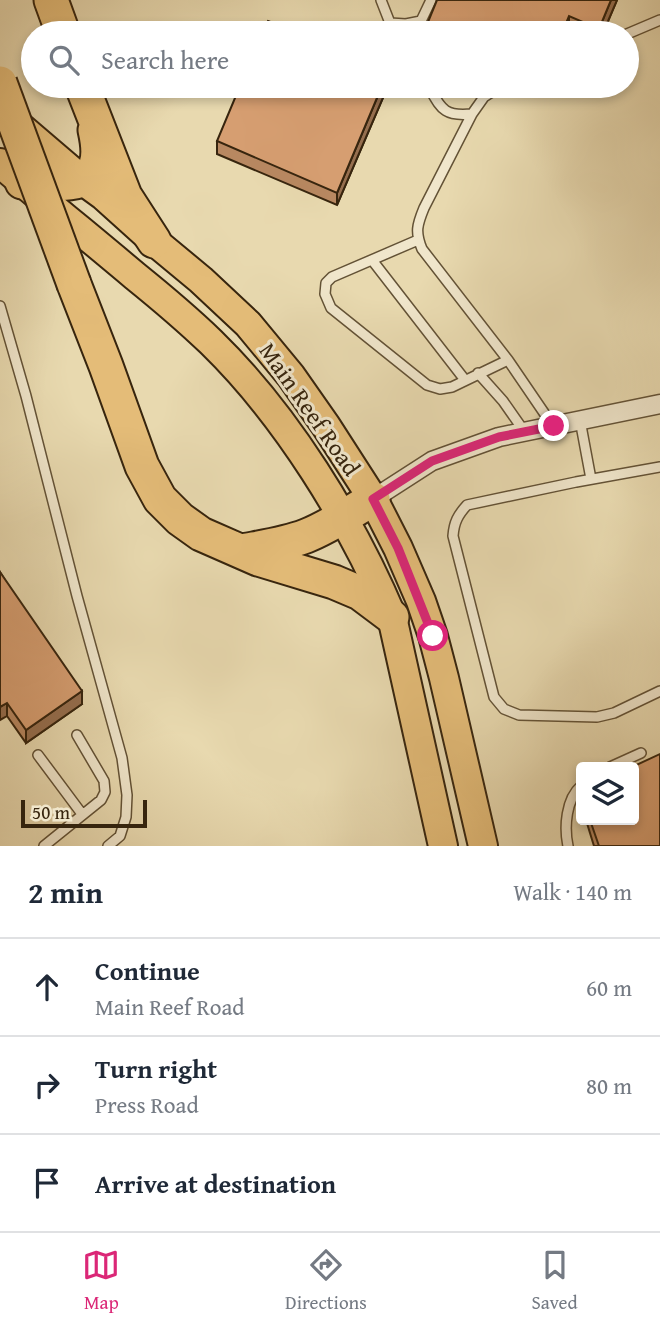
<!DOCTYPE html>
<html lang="en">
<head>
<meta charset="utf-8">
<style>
	body { margin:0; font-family:"Gentium Book Plus",serif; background:#f6f6f7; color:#1f2937 }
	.controls { position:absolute; right:21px; bottom:21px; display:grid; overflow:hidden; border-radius:7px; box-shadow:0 4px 10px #0003 }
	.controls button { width:63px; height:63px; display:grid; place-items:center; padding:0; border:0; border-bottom:2px solid #e0e1e3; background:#fff; color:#1f2937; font:35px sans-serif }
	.scale { position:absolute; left:21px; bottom:18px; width:126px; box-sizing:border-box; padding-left:7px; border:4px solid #37250e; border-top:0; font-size:19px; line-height:24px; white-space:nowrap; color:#37250e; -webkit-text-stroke:5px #f0e6cb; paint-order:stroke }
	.stop { position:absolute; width:21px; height:21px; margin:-16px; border:5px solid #db2777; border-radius:50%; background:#fff }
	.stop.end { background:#db2777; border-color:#fff; box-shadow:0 2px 7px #0008 }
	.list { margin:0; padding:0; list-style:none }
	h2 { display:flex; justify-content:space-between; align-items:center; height:91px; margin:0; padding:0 28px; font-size:30px }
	h2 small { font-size:23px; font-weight:400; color:#747a83 }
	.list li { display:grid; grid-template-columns:46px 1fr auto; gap:21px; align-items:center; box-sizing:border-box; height:98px; padding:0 28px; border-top:2px solid #e0e1e3 }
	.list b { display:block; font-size:26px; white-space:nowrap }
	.list p { margin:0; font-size:23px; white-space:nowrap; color:#747a83 }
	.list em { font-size:23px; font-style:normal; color:#747a83 }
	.icon { flex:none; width:38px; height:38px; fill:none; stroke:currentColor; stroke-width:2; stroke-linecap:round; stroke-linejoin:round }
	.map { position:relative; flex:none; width:660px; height:846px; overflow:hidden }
	.search { position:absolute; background:#fff; box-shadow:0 4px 10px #0003; left:21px; right:21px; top:21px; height:77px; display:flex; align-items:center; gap:18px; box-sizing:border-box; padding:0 24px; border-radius:38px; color:#747a83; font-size:26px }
	.sheet { height:385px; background:#fff }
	nav { display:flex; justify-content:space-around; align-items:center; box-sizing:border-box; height:98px; border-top:2px solid #e0e1e3; background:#fff; font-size:19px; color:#747a83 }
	nav a { display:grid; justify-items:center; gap:4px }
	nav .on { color:#db2777 }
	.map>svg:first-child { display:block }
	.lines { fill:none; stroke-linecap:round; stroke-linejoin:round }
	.service-casing { stroke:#635236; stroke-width:12 }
	.minor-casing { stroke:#635236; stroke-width:21 }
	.primary-casing { stroke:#37250e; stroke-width:32 }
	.motorway-casing { stroke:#37250e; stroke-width:37 }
	.service { stroke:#f0e6cb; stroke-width:9 }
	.minor { stroke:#f0e6cb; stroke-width:18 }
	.primary { stroke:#e4bc78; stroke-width:28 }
	.motorway { stroke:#e4bc78; stroke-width:33 }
	.motorway-bridge-casing { stroke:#37250e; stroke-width:37; stroke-linecap:butt }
	.motorway-bridge { stroke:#e4bc78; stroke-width:33 }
	.wall { fill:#b88861; stroke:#37250e; stroke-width:2 }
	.shaded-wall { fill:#966f4f; stroke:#37250e; stroke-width:2 }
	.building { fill:#d69e71; stroke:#37250e; stroke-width:2 }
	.route { stroke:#db2777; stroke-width:9 }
	.labels { text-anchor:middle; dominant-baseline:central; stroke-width:6; stroke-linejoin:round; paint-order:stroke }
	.street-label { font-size:24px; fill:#37250e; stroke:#f0e6cb }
</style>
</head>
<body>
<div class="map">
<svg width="660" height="846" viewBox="0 0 660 846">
	<rect width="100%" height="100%" fill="#e8d9af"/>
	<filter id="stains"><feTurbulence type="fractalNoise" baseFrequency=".00286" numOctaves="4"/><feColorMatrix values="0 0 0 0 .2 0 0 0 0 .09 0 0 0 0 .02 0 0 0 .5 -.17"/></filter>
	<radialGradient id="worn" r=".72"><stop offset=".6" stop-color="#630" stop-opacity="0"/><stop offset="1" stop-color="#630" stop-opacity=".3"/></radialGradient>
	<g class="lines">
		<defs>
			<path id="service" d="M381 0 390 23 396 33
				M390 23 406 24 421 21 431 0
				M627 34 660 20
				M428 86C441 108 443 117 472 114L484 97 501 86
				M472 114 424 208C417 225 415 232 422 249L508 360 553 426
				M418 240 332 277 326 283 325 294 331 308 427 385 440 389 452 387 508 360
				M372 260 465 380
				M0 306 26 396 77 596 122 758 127 795 126 817 120 836 108 846
				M478 373 503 401 524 431
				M580 420 591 479
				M660 467 576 482 467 505C458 515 454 522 453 536L494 697 504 709 519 715 597 717 614 713 660 691
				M38 755 82 814
				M610 767 641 753
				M44 846 101 800 105 792 104 781 77 735
				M568 846C564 827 566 799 581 786"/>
			<path id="minor" d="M373 499 432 461 499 437 660 404"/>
			<path id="primary" d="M13 121 82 180 104 196 154 241 201 280 248 324 291 376 326 426 373 499 398 548 421 601 433 636 444 678 483 846
				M0 163C44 201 90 238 135 276 161 297 187 319 211 342 286 415 351 520 392 617L443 846"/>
			<path id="motorway" d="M51 0 63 33
				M82 86 125 196 154 241
				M22 182C67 184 109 193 95 130
				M74 284 106 366 142 466 160 499 180 519 201 534 258 559 334 582 360 593 392 617
				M242 551C263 547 285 544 306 536 329 527 351 512 373 499"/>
		</defs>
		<use href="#service" class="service-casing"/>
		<use href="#minor" class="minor-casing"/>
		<use href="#primary" class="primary-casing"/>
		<use href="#motorway" class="motorway-casing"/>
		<use href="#service" class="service"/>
		<use href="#minor" class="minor"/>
		<use href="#primary" class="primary"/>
		<use href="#motorway" class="motorway"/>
		<defs>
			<path id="motorway-bridge" d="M0 83 74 284"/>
		</defs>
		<use href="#motorway-bridge" class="motorway-bridge-casing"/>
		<use href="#motorway-bridge" class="motorway-bridge"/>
	</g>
	<path class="wall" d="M617 0 603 33H579L569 29 567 33H428V22Z
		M388 86 337 205 217 154V141Z
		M0 572 82 704 26 743 7 716Z
		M586 820H634L660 846H594Z"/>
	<path class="shaded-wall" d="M611 0H617L603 33H599V29Z
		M569 16V29L567 33H562Z
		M382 86H388L337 205V193Z
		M82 691V704L26 743V730Z
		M7 703V716L0 720V707Z"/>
	<path class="building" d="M437 0H611L599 29 569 16 562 33H456L428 22Z
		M268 21 297 33H262Z
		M240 86H382L337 193 217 141Z
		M0 572 82 691 26 730 7 703 0 707Z
		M660 754V846H599L590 820H634V767H632Z"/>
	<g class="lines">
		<path class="route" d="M433 636 398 548 373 499 432 461 499 437 554 426"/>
	</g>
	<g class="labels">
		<g class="street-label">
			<text transform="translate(310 409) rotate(55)">Main Reef Road</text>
		</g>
	</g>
	<rect width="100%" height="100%" filter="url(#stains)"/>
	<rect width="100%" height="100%" fill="url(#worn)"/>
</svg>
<div class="controls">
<button><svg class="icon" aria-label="layers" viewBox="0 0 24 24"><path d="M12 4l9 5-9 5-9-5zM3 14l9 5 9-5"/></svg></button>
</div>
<div class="scale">50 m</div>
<div class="stop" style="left:433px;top:636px"></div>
<div class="stop end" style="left:554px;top:426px"></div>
<div class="search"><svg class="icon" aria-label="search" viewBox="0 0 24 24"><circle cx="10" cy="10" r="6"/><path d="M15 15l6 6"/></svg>Search here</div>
</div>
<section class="sheet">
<h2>2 min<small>Walk · 140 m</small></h2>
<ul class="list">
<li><svg class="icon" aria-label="ahead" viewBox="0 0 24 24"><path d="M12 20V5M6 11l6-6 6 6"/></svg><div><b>Continue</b><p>Main Reef Road</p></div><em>60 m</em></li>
<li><svg class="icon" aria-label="right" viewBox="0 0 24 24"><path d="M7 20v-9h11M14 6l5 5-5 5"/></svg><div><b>Turn right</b><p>Press Road</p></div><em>80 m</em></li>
<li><svg class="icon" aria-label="arrive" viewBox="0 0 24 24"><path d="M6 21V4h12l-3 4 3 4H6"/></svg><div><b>Arrive at destination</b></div></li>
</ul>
</section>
<nav>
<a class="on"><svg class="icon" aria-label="map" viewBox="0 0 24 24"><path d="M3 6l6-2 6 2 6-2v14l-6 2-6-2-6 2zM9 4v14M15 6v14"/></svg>Map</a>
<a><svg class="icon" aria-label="directions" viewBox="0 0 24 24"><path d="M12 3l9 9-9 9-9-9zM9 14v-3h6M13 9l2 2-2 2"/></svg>Directions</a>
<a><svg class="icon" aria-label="saved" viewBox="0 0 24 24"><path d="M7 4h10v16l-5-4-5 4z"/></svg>Saved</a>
</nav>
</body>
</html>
